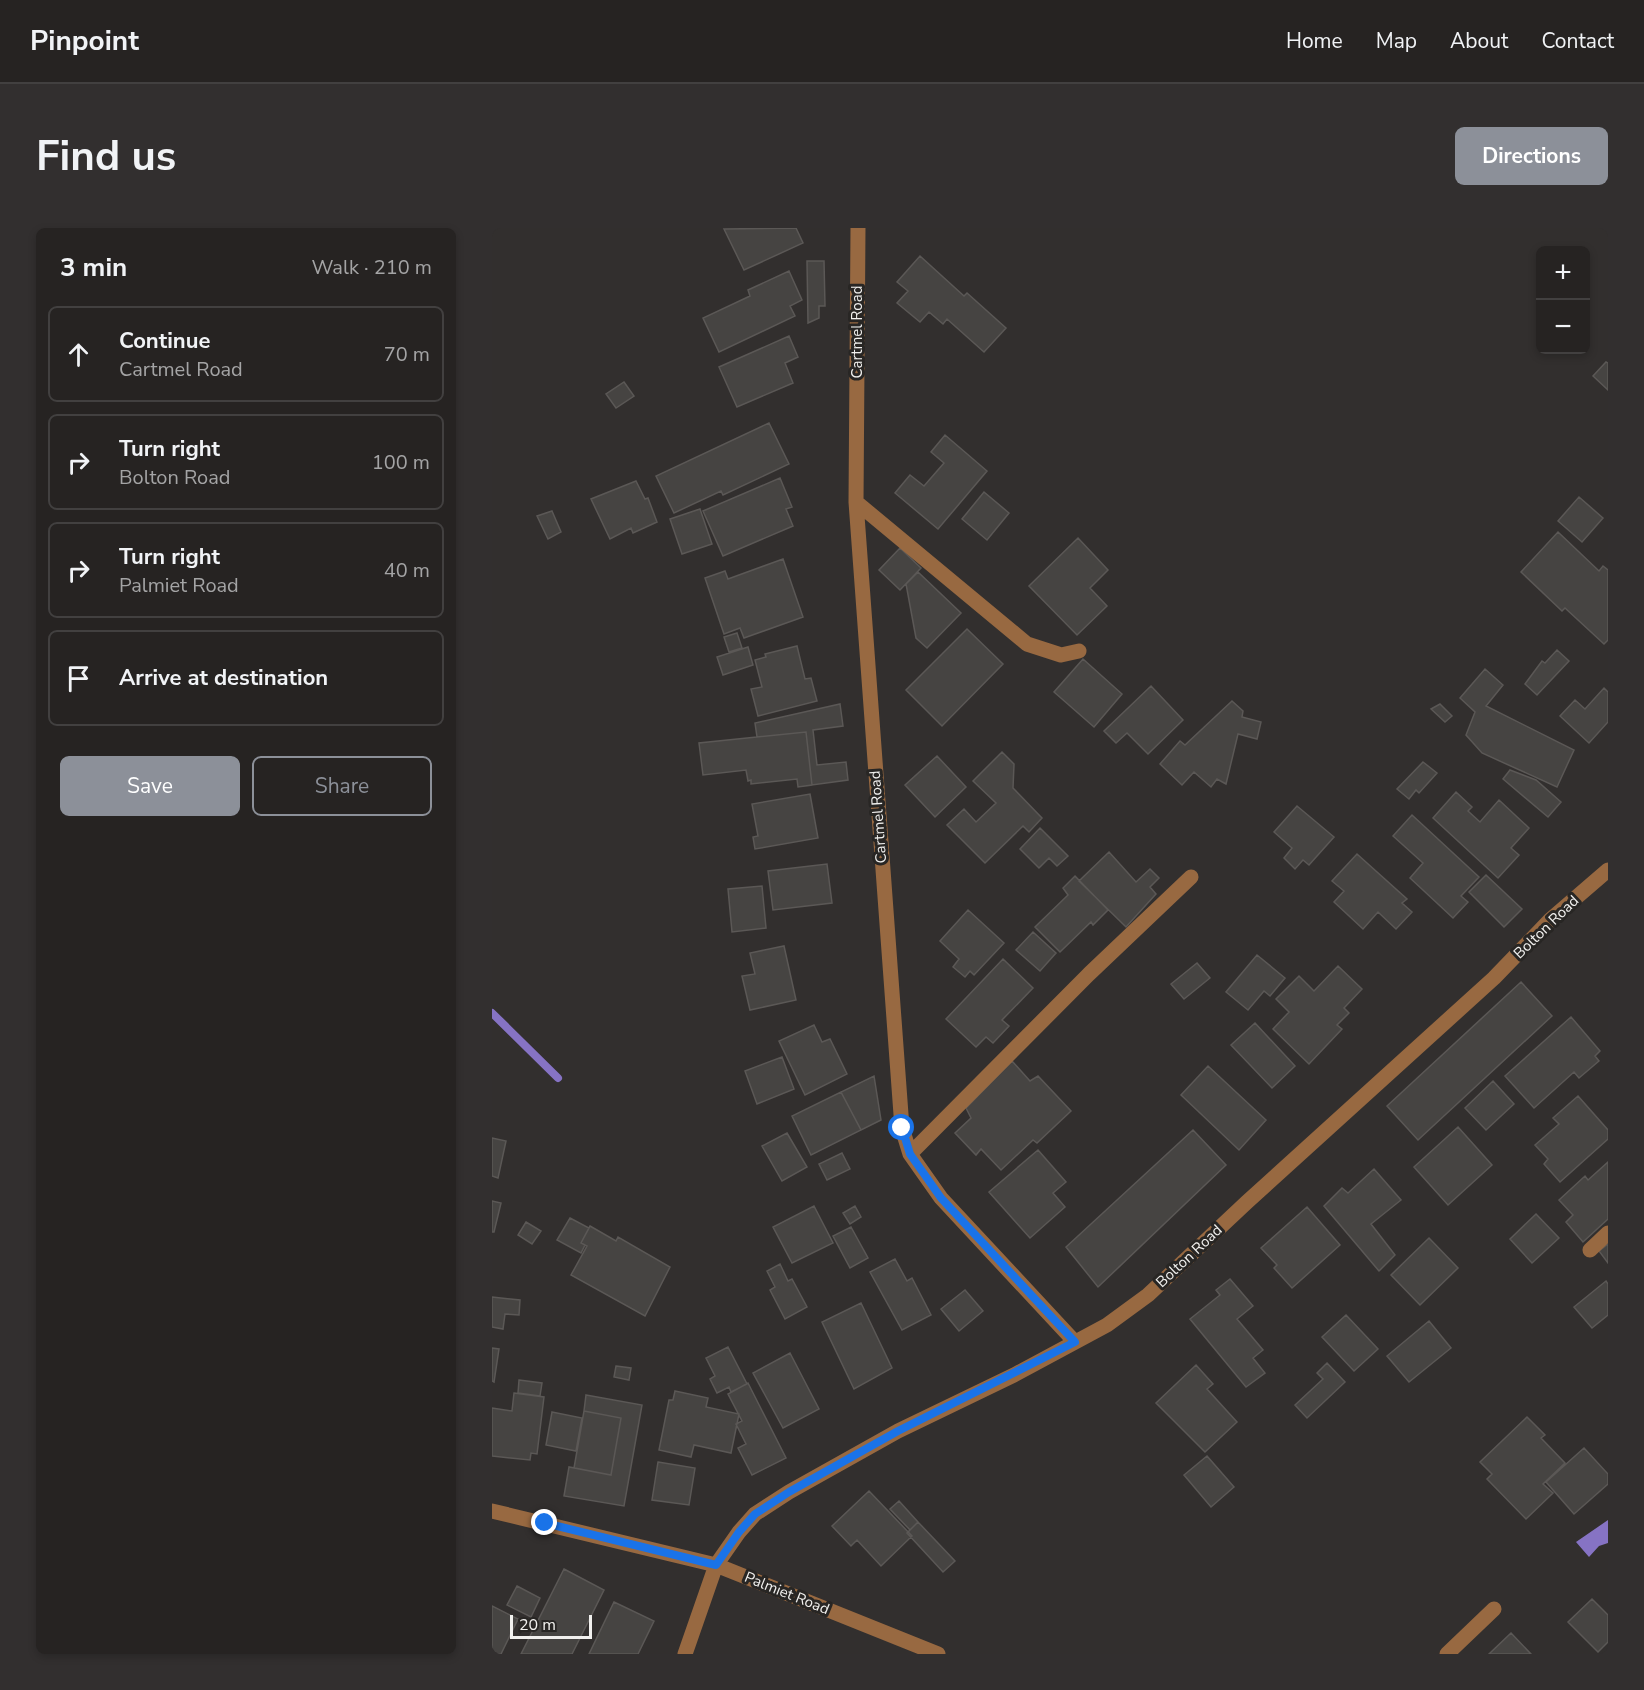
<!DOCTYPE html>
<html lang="en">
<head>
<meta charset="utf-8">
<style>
	body { margin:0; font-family:"Nunito Sans",sans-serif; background:#322f2f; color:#f1f3f6 }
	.controls { position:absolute; right:18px; top:18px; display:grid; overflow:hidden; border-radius:9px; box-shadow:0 3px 9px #0003 }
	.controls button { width:54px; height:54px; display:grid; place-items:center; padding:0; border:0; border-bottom:2px solid #424040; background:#262322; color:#f1f3f6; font:30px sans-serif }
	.scale { position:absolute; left:18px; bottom:15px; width:82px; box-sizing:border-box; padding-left:6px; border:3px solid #f1f0ee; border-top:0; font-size:16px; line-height:21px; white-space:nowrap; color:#f1f0ee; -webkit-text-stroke:4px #282624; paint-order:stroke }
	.stop { position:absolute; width:18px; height:18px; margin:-14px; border:4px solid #1a73e8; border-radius:50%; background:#fff }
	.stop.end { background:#1a73e8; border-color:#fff; box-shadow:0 2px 6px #0008 }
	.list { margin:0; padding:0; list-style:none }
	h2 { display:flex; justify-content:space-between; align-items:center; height:78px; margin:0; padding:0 24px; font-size:26px }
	h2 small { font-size:20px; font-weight:400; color:#a4a4a5 }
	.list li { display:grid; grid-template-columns:39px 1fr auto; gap:18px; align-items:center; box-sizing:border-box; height:96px; margin:0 12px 12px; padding:0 12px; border:2px solid #424040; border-radius:9px }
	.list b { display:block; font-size:22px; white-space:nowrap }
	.list p { margin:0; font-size:20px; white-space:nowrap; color:#a4a4a5 }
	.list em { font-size:20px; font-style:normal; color:#a4a4a5 }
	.actions { display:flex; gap:12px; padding:18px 24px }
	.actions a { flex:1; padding:14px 0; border:2px solid #8c9099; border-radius:9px; text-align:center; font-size:21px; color:#8c9099 }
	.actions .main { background:#8c9099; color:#fff }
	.icon { flex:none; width:33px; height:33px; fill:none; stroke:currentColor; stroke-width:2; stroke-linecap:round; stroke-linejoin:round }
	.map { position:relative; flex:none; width:1116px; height:1426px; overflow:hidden; border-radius:9px }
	header { display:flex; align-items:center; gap:36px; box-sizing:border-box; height:84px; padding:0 30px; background:#262322; border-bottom:2px solid #424040 }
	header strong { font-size:28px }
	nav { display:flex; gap:33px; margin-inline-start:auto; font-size:21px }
	.intro { display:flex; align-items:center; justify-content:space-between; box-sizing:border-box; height:144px; padding:0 36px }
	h1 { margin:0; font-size:42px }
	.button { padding:15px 27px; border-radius:9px; background:#8c9099; color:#fff; font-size:21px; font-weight:700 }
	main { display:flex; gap:36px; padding:0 36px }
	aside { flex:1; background:#262322; border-radius:9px; box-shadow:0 3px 9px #0003 }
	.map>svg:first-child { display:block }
	.water { fill:#8673c4 }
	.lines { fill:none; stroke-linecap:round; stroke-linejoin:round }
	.stream { stroke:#8673c4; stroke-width:8 }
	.building { fill:#464442; stroke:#5b5856; stroke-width:1.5 }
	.minor { stroke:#986941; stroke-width:15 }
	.route { stroke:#1a73e8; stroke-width:8 }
	.labels { text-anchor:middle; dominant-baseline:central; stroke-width:6; stroke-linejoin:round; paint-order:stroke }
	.street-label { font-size:15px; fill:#f1f0ee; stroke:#282624 }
</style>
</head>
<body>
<header>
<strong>Pinpoint</strong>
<nav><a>Home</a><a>Map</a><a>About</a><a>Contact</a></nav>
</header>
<div class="intro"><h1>Find us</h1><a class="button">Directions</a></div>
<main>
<aside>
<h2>3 min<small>Walk · 210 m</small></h2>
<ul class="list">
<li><svg class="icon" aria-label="ahead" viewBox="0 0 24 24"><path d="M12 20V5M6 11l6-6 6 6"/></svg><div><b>Continue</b><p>Cartmel Road</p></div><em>70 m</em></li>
<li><svg class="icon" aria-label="right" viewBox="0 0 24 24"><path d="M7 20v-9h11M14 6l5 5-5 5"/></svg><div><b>Turn right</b><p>Bolton Road</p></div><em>100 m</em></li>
<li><svg class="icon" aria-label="right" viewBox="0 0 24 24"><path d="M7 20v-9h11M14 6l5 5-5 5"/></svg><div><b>Turn right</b><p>Palmiet Road</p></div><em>40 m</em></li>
<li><svg class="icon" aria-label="arrive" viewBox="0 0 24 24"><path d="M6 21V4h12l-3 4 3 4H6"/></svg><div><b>Arrive at destination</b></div></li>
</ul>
<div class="actions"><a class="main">Save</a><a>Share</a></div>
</aside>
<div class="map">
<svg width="1116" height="1426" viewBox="0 0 1116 1426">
	<rect width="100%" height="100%" fill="#322f2e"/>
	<path class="water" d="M1116 1292V1315L1107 1318 1097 1329 1084 1314Z"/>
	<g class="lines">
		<path class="stream" d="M0 785 66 850"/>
	</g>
	<path class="building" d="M304 0 311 15 252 42 232 1Z
		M428 28 472 68 475 65 514 100 492 124 455 91 451 96 437 84 428 94 405 75 416 63 405 54Z
		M315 33H332L333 78H327V90L316 95Z
		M297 43 310 72 298 78 303 88 227 124 211 90 258 68 256 62Z
		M297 108 306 129 293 135 301 155 245 179 227 139Z
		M1114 134 1116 135V162L1101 148Z
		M132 154 142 168 124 180 114 166Z
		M277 195 297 236 231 267 229 263 182 285 164 248Z
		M453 207 495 243 446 301 403 265 418 247 432 258 452 235 439 224Z
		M288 250 300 279 294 281 301 298 231 328 211 283Z
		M144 253 153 271 156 270 165 294 141 305 139 300 118 311 99 271Z
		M492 264 517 285 495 312 470 291Z
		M1087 269 1111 290 1090 314 1066 293Z
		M208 281 220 316 190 326 178 291Z
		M60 283 69 304 56 311 45 288Z
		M1066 304 1107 343 1111 338 1116 342V412L1112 416 1073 380 1070 383 1029 344Z
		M586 310 616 342 598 360 615 378 585 407 537 358Z
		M408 320 429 340 408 362 387 342Z
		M291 331 311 389 252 410 248 400 232 406 213 350 233 343 236 351Z
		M426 344 469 385 435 420 424 410 414 356Z
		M475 401 511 436 450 498 414 462Z
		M245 405 250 420 237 424 232 409Z
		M305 418 313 451 319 450 325 473 266 488 259 461 270 459 263 432 274 429 273 426Z
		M256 419 261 437 231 447 225 429Z
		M1065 422 1077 433 1045 467 1033 456 1050 433 1053 435Z
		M591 431 630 466 602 499 562 464Z
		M993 441 1011 457 994 478 1082 522 1065 559 990 525 974 507 983 484 968 470Z
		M659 458 691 492 656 526 635 505 624 515 612 503Z
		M1112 460 1116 464V494L1097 515 1068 488 1083 472 1093 481Z
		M740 473 751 483 750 489 769 494 765 511 746 506 734 556 725 551 719 559 702 544 690 557 668 536 688 513 693 517Z
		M348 476 351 498 321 502 325 537 354 534 356 552 320 557 314 504 265 509 263 495Z
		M948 476 960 488 953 494 939 481Z
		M314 504 320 557 306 559 305 551 259 556V552L256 553 254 542 211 547 207 515Z
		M510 524 522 536 521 560 550 590 537 604 531 598 493 635 455 597 472 581 484 594 504 575 481 553Z
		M445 528 474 559 443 589 413 557Z
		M931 534 945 545 927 565 924 562 917 571 905 561Z
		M1018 542 1044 552 1069 574 1056 589 1011 551Z
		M964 564 980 579 976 583 988 594 1007 572 1037 600 1019 620 1027 627 1006 650 941 590Z
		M318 566 326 610 263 621 261 609 266 608 260 576Z
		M805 578 842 609 817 637 811 632 803 641 792 630 800 620 782 604Z
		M920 587 987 649 969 668 976 674 961 690 918 650 931 635 901 608Z
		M548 600 576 628 565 638 557 630 547 640 528 621Z
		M617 624 644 654 658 641 667 650 658 659 664 666 634 699 587 653Z
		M865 626 915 671 910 675 920 684 904 701 886 684 871 701 842 674 852 663 840 653Z
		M335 636 340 675 281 682 276 643Z
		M994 647 1030 681 1012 699 977 664Z
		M583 648 616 682 601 697 599 694 568 724 543 699 576 667 571 660Z
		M270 658 274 700 240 704 236 661Z
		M476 682 512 715 482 747 478 743 473 749 461 739 467 731 448 713Z
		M541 704 564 725 548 743 524 722Z
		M292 718 304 772 258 782 250 748 263 746 258 725Z
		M765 727 793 750 778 768 772 763 756 782 734 764Z
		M511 731 541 760 510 792 517 798 501 815 494 809 484 819 454 791Z
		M705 735 718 750 692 771 679 756Z
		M846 738 870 761 852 780 857 785 845 797 850 801 817 836 781 801 797 784 784 771 807 748 822 763Z
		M1029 754 1060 788 926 912 895 878Z
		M1079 789 1108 823 1103 828 1107 833 1087 850 1082 844 1042 880 1013 848Z
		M763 795 803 838 780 860 739 817Z
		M322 797 330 814 338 811 355 846 313 867 287 813Z
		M290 829 302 861 265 876 253 843Z
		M520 833 538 853 546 848 579 883 545 915 541 912 509 942 489 921 484 927 463 905 479 890 474 880Z
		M716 838 774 892 747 922 689 867Z
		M382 848 389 892 369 902 349 864Z
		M1001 853 1022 876 994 902 973 880Z
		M349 864 369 902 319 927 300 888Z
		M1086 868 1116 902V911L1068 954 1052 936 1056 931 1043 917 1067 896 1061 890Z
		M966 899 1000 937 956 977 922 939Z
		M701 902 734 937 606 1059 574 1019Z
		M295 905 315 939 290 953 270 918Z
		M0 910 14 913 6 950 0 948Z
		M546 922 574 954 561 965 573 979 538 1010 497 964Z
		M350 925 358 941 335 952 327 936Z
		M1116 934V991L1091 1014 1074 994 1081 987 1067 972 1093 948 1096 952Z
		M882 941 909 972 879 996 903 1027 887 1043 832 978 850 960 856 965Z
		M0 973 9 975 2 1004H0Z
		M322 978 341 1015 300 1035 281 999Z
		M363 978 369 989 358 996 351 985Z
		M815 979 848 1017 800 1060 782 1040 785 1037 769 1020Z
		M1044 986 1067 1010 1040 1035 1018 1011Z
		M78 990 97 1000 89 1015 93 1017 89 1025 65 1012Z
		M34 994 49 1003 40 1016 26 1007Z
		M98 998 124 1013 126 1009 178 1039 153 1088 79 1047 95 1018 89 1015Z
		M359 999 376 1030 358 1040 341 1008Z
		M937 1010 966 1040 928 1077 899 1047Z
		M1116 1016V1035L1107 1023Z
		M403 1031 415 1053 420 1050 439 1087 410 1102 378 1044Z
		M288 1036 296 1053 300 1051 315 1079 293 1091 278 1062 283 1059 275 1043Z
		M738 1051 761 1078 745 1091 771 1122 761 1130 773 1145 754 1159 698 1091 728 1067 724 1062Z
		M1114 1053 1116 1056V1087L1100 1100 1082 1079Z
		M473 1062 491 1083 467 1103 449 1081Z
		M0 1069 28 1072 27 1087 13 1086 11 1101 0 1099Z
		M369 1075 400 1140 362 1161 330 1094Z
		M854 1087 886 1121 862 1143 830 1109Z
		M937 1093 959 1120 917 1154 895 1128Z
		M236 1119 255 1156 239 1164 237 1159 225 1165 218 1151 223 1148 214 1130Z
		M0 1120 7 1121 2 1154 0 1153Z
		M298 1125 327 1181 291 1200 261 1145Z
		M835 1135 853 1154 815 1190 803 1177 831 1151 825 1145Z
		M704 1137 721 1156 715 1161 745 1194 713 1224 664 1175Z
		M124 1138 139 1140 137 1152 122 1149Z
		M27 1152 50 1155 48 1168 26 1165Z
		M256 1155 294 1230 260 1247 246 1220 254 1216 244 1196 250 1193 236 1166Z
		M183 1163 216 1170 214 1179 247 1186 239 1225 202 1217 199 1229 167 1222 177 1172H181Z
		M22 1165 52 1169 45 1226 39 1225 38 1232 0 1228V1180L20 1183Z
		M94 1167 150 1177 132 1278 72 1268 77 1239 119 1247 129 1190 92 1183Z
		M92 1183 129 1190 119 1247 82 1240Z
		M60 1184 90 1190 84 1223 54 1217Z
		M1035 1189 1053 1207 1049 1210 1073 1235 1051 1256 1061 1265 1034 1291 995 1251 1000 1246 988 1234Z
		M1092 1220 1116 1246V1256L1082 1286 1054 1254Z
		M715 1228 742 1259 719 1279 692 1247Z
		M166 1234 203 1240 197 1277 160 1272Z
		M377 1263 420 1308 389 1338 365 1312 359 1318 340 1298Z
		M407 1273 426 1294 418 1302 398 1281Z
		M426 1294 463 1333 451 1344 415 1305Z
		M72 1341 112 1362 80 1426H29Z
		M25 1358 48 1370 39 1389 15 1377Z
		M1100 1371 1116 1387V1414L1106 1424 1076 1394Z
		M122 1374 162 1393 146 1426H97Z
		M0 1378 26 1391 9 1426H0Z
		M1019 1405 1039 1426H997Z"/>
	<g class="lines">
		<path class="minor" d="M366 0 364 274 410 900 418 926 449 970 583 1114
			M364 274 535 416 569 427 587 423
			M418 926 597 746 699 649
			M1098 1022 1116 1005
			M0 1283 224 1337 446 1426
			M193 1426 224 1337 247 1304 263 1286 297 1264 406 1203 522 1147 615 1097 656 1067 755 974 1002 750 1058 692 1116 642
			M955 1426 1002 1381"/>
	</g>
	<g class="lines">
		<path class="route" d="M53 1295 224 1337 247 1304 263 1286 297 1264 406 1203 583 1114 449 970 418 926 410 900"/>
	</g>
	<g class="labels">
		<g class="street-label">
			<text transform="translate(365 104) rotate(-90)">Cartmel Road</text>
			<text transform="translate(386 589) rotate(-94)">Cartmel Road</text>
			<text transform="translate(1054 699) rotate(-44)">Bolton Road</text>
			<text transform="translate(697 1028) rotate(-43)">Bolton Road</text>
			<text transform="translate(295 1365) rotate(22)">Palmiet Road</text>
		</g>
	</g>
</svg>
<div class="controls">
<button>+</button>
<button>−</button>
</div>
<div class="scale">20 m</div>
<div class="stop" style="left:410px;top:900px"></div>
<div class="stop end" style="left:53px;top:1295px"></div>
</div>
</main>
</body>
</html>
